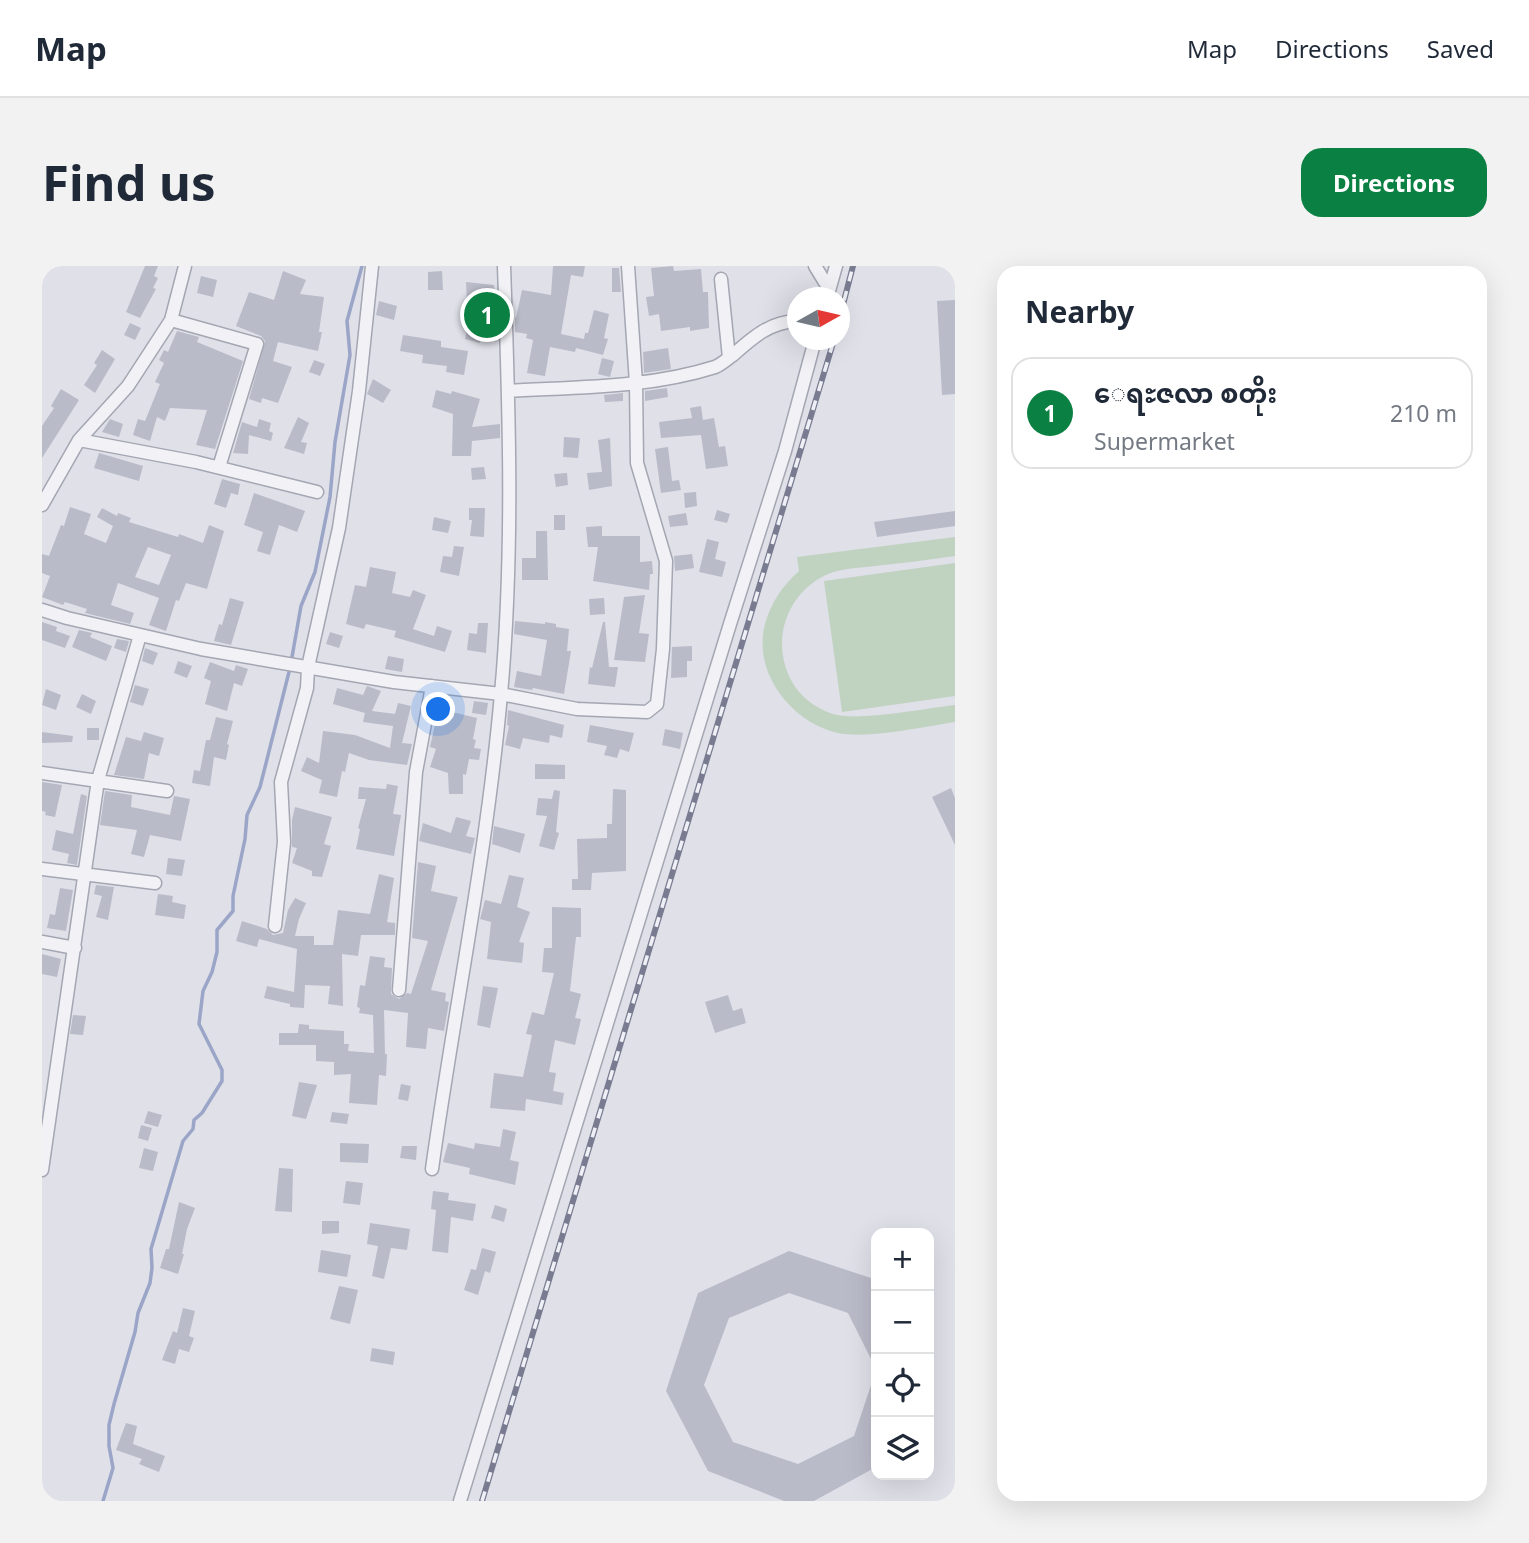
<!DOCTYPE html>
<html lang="en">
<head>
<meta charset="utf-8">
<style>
	body { margin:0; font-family:"Noto Sans","Noto Sans Myanmar",sans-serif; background:#f2f2f3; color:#1f2937 }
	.controls { position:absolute; right:21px; bottom:21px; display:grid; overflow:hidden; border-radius:14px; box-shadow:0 7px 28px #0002 }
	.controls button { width:63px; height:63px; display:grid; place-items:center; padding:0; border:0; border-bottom:2px solid #e0e1e3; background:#fff; color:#1f2937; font:35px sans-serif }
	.compass { position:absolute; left:745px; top:21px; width:63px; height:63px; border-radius:50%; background:#fff; box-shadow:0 7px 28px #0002; rotate:82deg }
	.you { position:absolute; left:397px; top:444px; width:24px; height:24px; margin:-18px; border:5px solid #fff; border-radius:50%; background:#1a73e8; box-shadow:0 0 0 10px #1a73e833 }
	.badge { display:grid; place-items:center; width:46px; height:46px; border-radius:50%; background:#0b8043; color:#fff; font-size:23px; font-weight:700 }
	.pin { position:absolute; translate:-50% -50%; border:4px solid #fff; box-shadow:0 2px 7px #0006 }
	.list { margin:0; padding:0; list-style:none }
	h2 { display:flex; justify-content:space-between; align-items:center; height:91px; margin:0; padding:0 28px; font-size:30px }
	h2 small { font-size:23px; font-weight:400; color:#747a83 }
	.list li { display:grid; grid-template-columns:46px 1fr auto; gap:21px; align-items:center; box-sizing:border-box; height:112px; margin:0 14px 14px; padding:0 14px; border:2px solid #e0e1e3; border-radius:21px }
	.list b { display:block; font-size:26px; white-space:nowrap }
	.list p { margin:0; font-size:23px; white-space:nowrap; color:#747a83 }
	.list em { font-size:23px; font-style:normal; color:#747a83 }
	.icon { flex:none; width:38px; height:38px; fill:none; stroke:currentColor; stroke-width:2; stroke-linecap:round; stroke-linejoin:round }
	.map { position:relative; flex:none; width:913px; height:1235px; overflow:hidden; border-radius:21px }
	header { display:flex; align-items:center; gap:42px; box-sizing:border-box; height:98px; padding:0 35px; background:#fff; border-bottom:2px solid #e0e1e3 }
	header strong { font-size:33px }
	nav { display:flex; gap:38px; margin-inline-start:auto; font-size:24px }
	.intro { display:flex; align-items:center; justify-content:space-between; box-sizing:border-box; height:168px; padding:0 42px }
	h1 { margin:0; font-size:49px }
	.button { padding:18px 32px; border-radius:21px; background:#0b8043; color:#fff; font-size:24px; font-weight:700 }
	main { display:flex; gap:42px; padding:0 42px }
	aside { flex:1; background:#fff; border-radius:21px; box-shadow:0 7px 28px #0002 }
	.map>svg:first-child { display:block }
	.green { fill:#c0d2c0 }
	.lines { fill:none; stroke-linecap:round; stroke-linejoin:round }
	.stream { stroke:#9ba5c7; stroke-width:3.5 }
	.building { fill:#b9bbc8; fill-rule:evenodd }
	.minor-casing { stroke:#a4a6b2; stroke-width:15 }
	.minor { stroke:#f2f2f6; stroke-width:12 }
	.rail-casing { stroke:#797c91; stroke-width:6 }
	.rail { stroke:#eef0f6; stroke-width:3.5; stroke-dasharray:10; stroke-linecap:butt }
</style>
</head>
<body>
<header>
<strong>Map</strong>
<nav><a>Map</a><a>Directions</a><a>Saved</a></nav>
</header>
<div class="intro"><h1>Find us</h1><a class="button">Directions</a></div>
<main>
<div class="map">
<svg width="913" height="1235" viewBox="0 0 913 1235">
	<rect width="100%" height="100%" fill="#dfe0e8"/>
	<path class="green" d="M913 271V290C886 294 860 297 833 300 818 302 801 302 786 308 723 336 725 427 791 448 816 456 884 442 913 439V456C880 461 827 473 796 467 750 457 710 407 723 358 729 337 740 320 757 305L755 291Z
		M913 297V430L800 446 782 315Z"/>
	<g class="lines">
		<path class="stream" d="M250 391 259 340 273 306 288 231 293 176 308 89 305 55 320 0
			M61 1235 71 1202 67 1180V1159L72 1138 93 1066 96 1047 108 1017 110 1002 109 983 141 875 151 863 152 854 160 847 180 815V804L157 758 161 725 170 706 175 686V664L191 645V630L203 573 205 549 218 521 247 406"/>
	</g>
	<path class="building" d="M103 0H116L112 10 116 12 111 22 114 23 98 52 84 46Z
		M511 0H543L541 11 529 9 519 68 542 73 543 67H546L552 44 567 48 562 72 566 73 561 89 534 82 533 86 508 81 503 110 485 107 491 74 484 72 485 68 473 66V51L474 52 480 24 509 29Z
		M631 0 632 5 659 3 661 26H666L667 62 648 65V61L619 65 617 48 607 50 604 31 612 30 609 2Z
		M570 2H577L579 26H570Z
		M241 5 264 14 258 28 282 31 277 66H280L276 85 236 76 231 95 250 101 236 137 220 132 219 137 207 133 223 75 219 70 194 60 207 26 232 34Z
		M400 5 401 24H386V6Z
		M159 10 175 14 171 31 155 27Z
		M424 16 452 19 453 36 425 37Z
		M913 34V128L900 129 895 35Z
		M337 35 355 40 352 54 334 49Z
		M427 55 442 59 438 77 423 73Z
		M88 57 99 62 93 74 82 69Z
		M135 65 157 71 155 76 201 95 173 183 154 179 165 144 128 142 123 155 115 151 108 175 91 169 96 153 103 155 118 118 113 116 122 97 117 94 122 84 126 86Z
		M361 69 399 75V81L426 85 422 109 404 106 405 100 380 97 381 89 358 85Z
		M626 82 629 103 602 107 601 86Z
		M60 84 73 93 53 127 42 119 55 99 52 97Z
		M560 92 572 95 568 111 556 108Z
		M272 94 283 98 278 110 267 106Z
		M331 113 349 124 341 137 325 128Z
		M625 122 626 131 603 135V125Z
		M19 123 37 134 0 192V160L12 142 9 140Z
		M394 124 409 128 410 125 438 133 430 161 458 158V172L430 175 429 190H410L411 148 390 141Z
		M581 127V135L563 136 562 129Z
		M659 140 661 154 672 152 677 181 683 180 686 200 664 203 659 169 619 172 617 156 650 152 648 142Z
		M256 151 267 157 259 176 265 177 262 188 242 182Z
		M68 153 81 158 77 171 60 166Z
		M217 153 229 157 227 165 231 167 229 175 207 169 206 188 191 187 200 156 215 161Z
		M522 171 538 172 536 192 521 191Z
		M568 172 570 220 547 224 545 207 560 206 556 174Z
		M626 181 630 215 637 214 639 224 619 227 613 183Z
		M57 187 101 200 97 215 52 202Z
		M442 201 444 213 430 214 429 202Z
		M525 207 526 219 514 221 512 208Z
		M180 213 198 218 196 229 189 227 184 242 172 238Z
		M654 226 655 240 643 242 642 227Z
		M212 227 263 245 255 266 237 259 228 289 215 285 221 266 202 259Z
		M28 241 49 248 42 268 64 277 71 260 55 251 60 242 75 250 76 247 89 252 87 256 136 271 137 268 161 277 167 259 182 265 165 323 144 317 137 335 134 334 124 365 107 359 117 332 76 317 69 339 92 347 88 358 43 347 45 343 23 336 21 339 0 331 8 310 0 307V288L7 290 19 259 22 260ZM106 281 129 289 117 319 93 311Z
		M427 242H443L442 271 428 270 430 254H427Z
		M675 244 688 248 685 257 672 254Z
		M913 245V260L835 271 832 256Z
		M644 247 646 259 628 261 626 250Z
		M512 249H523V264H512Z
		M392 251 409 255 406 267 390 264Z
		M560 260V270H598V296L610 295 611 308H608L607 324 551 315 556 281H546L544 261Z
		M494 265H505L506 314H480V292H494Z
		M665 273 677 276 673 293 684 296 680 311 657 306Z
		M412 280 422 281 417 310 398 306 401 290 410 291Z
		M650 288 652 302 633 305 632 290Z
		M328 301 354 306 350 327 368 331 371 324 384 329 371 363 392 370 395 360 410 365 403 386 352 371 354 365 324 358 322 363 304 358 313 319 324 321Z
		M603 329 597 367 607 368 603 396 572 394 582 331Z
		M188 332 202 336 189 379 172 375 177 358 180 359Z
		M562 332 563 348 548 349 547 333Z
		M473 355 503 358V356L514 358V361L527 363 525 385H529L522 428 491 422 490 424 472 421 475 405 499 410 505 374 472 368Z
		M0 356 15 361 14 365 28 370 23 382 0 374Z
		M561 356H563L567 401H576L573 421 546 418 548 401 550 402Z
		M436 357H446L444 387 425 384 427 367 435 368Z
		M37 364 50 367 48 371 70 380 64 395 30 381Z
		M288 366 301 370 297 382 284 378Z
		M75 373 87 375 84 386 72 382Z
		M650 380V395H645V411L629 412 630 381Z
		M103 382 116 387 111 399 100 395Z
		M346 390 362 393 360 406 343 403Z
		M136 395 150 400 145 412 132 407Z
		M168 396 192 405 194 399 206 403 200 420 192 417 185 445 163 438 169 415 162 412Z
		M93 419 107 423 101 440 88 436Z
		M325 420 339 425 330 445 353 448 356 437 369 440 360 477 370 478 365 499 327 494 307 487 303 506 300 505 295 531 277 527 280 514 259 505 265 491 277 497 281 465 313 469 348 482 351 460 321 456 323 447 291 438 295 422 321 429Z
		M4 423 19 429 14 444 0 439Z
		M40 428 54 435 49 448 34 441Z
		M398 435 408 436 406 445 435 452 431 473 434 474 432 482 439 483 437 494 427 493 424 509 421 508V528H407L406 507 388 501 394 483 388 481Z
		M432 435 446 437 444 449 430 447Z
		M466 444 522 459 520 472 508 469 507 477 481 472 478 483 463 479 467 460 465 459Z
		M174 451 191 455 185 478 187 479 184 494 172 491 168 520 150 517 152 504 158 505 164 474H168Z
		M548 459 592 467 587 486 578 483 575 492 562 489 565 480 545 476Z
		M45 462H57V474H45Z
		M623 463 641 467 638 483 620 479Z
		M0 466 31 470 30 476 0 477Z
		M102 466 122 472 117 490 107 487 102 513 72 509 84 471 99 475Z
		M493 498 523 499V513H493Z
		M0 516 20 519 13 551 3 549 4 546 0 545Z
		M345 518 356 520 351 548 359 549 352 590 314 583 318 563 316 562 324 533H316L317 521 344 523Z
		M909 522 913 532V579L890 531Z
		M571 523 584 524V605L550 607 549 624H530V613H536L535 573 565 572V558H570Z
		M512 524 518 525 514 566 517 567 512 584 497 580 505 550 494 549 496 532 510 533Z
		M63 525 90 529 89 541 128 549 132 530 148 533 139 575 108 569 102 591 89 588 95 564 58 559Z
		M39 528 45 530 35 599 25 597 27 588 10 584 14 564 31 568Z
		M253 541 290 551 282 578 289 580 280 611 270 610V605L250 597 255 582 250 581V554Z
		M414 551 429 555 424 570 433 572 429 588 377 575 381 557 409 567Z
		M452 560 483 568 478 587 450 578Z
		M126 592 143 594 140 610 124 608Z
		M376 596 394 600 389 625 416 631 389 724 404 727 403 735 407 736 402 765 386 762 384 783 364 781 366 747 342 744 343 788H345L344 810 337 809 335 839 307 837 309 808 292 809V796L274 795V779H237V767H256L257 758 267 759V763L302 765V778H307L306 785 332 787 331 749 317 747 318 742 315 741 318 719 323 720 328 690 343 692 342 701 350 702 349 728 357 733 365 727 369 728 386 675 370 672Z
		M337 608 352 612 345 656 353 657V669H319L316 690 300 688 301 740 286 738 288 720 263 719 262 742 248 741V738L222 732 225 720 252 726 255 683 217 673 215 681 194 675 200 655 225 663 231 669 241 667 246 644 253 632 264 637 257 653 253 670H272V679H291L296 644 328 648Z
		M467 609 482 612 475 641 488 646 477 676 482 677 480 697 445 693 449 656 438 653 443 634 459 638Z
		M54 619 72 621 66 654 54 651 60 630 52 628Z
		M18 622 31 624 24 665 5 662 8 648 13 649Z
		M116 628 131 630 130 636 144 639 142 653 113 649Z
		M510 641 539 642V671H534L528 725 539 728 533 752 539 753 533 779 513 774 507 806 514 807 511 825 522 827 520 839 484 833 483 845 448 842 452 807 481 811 490 769 484 768 490 746 502 749 512 707 500 706 502 682H510Z
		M0 688 19 693 15 711 0 708Z
		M441 720 456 722 448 762 435 759Z
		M686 729 691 745 700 742 704 757 673 767 663 736Z
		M31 749 44 750 41 769 28 768Z
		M257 816 275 819 264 853 250 850Z
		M359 818 369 820 366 835 356 833Z
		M106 845 120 849 116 861 102 857Z
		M290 846 307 848 305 858 288 856Z
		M99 859 110 862 106 875 96 872Z
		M461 863 474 866 468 894 477 896 473 919 427 908 428 902 401 896 406 877 432 883 433 877 458 881Z
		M298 877 327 878 326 897 298 896Z
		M360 880H375L374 894 358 892Z
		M102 882 116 886 111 905 97 902Z
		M237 902 251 903 250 946 233 945Z
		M304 915 321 917 318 939 301 937Z
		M391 925 407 927 406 934 434 938 431 955 409 951 406 987 390 985 394 944 389 943Z
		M137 936 153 942 145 963 140 988H142L136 1008 118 1002 124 983H127Z
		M453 939 465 943 462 956 449 952Z
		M280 955H297V967L280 968Z
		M328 957 368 963 365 984 349 982 342 1013 330 1010 336 980 325 978Z
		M440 982 454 986 448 1007 443 1005 436 1029 422 1024 429 1003 434 1004Z
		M279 984 309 989 305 1011 276 1006Z
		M747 985 832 1013 834 1019V1103L806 1047 747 1027 687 1052 662 1119 691 1176 756 1198 812 1170 832 1110H834V1201L772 1235H742L666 1205 624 1125 656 1027Z
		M297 1020 316 1024 308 1058 288 1053Z
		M141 1042 153 1045 147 1070 152 1072 147 1086 137 1083 133 1098 120 1094 131 1065 135 1067Z
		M330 1082 353 1086 351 1099 328 1095Z
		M84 1157 95 1160 91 1178 123 1190 117 1206 97 1198 100 1193 74 1184Z"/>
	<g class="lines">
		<defs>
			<path id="minor" d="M773 0 787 23
				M679 13 687 92
				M785 32 794 0
				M129 54 215 78 177 201
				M466 125C535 121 607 122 673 101 680 98 685 93 691 89 711 71 728 56 755 55
				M37 174 154 196 275 226
				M0 239 37 174 86 120 129 54 143 0
				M0 344 25 352 159 383 352 416 459 428 535 443 605 446 615 438 621 383 624 295 595 197 594 117 586 0
				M0 507 125 525
				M0 603 113 617
				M233 660 242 576 239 516 265 422 266 401 297 262 317 125 330 0
				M0 676 33 682
				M357 724 374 506 390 420
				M390 903C412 745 445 587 459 428 472 285 467 143 462 0
				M0 904 56 514 98 369
				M418 1235 688 358 743 185 773 74"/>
		</defs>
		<use href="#minor" class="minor-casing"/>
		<use href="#minor" class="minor"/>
		<defs>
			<path id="rail" d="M797 54 811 0
				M440 1235 792 74"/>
		</defs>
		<use href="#rail" class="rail-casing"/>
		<use href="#rail" class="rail"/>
	</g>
</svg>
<div class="controls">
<button>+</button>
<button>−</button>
<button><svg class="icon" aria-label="locate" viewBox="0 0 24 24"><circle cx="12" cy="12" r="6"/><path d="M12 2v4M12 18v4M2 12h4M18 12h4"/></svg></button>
<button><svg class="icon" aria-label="layers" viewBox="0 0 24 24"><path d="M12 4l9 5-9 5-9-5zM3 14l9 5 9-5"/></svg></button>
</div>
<svg class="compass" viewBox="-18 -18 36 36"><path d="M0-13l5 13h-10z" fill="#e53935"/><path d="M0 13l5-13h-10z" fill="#747a83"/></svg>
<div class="you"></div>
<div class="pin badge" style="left:445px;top:49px">1</div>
</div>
<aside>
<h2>Nearby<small></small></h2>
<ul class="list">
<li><span class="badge">1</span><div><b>ေရႊဇလာ စတိုး</b><p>Supermarket</p></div><em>210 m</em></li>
</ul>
</aside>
</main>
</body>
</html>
